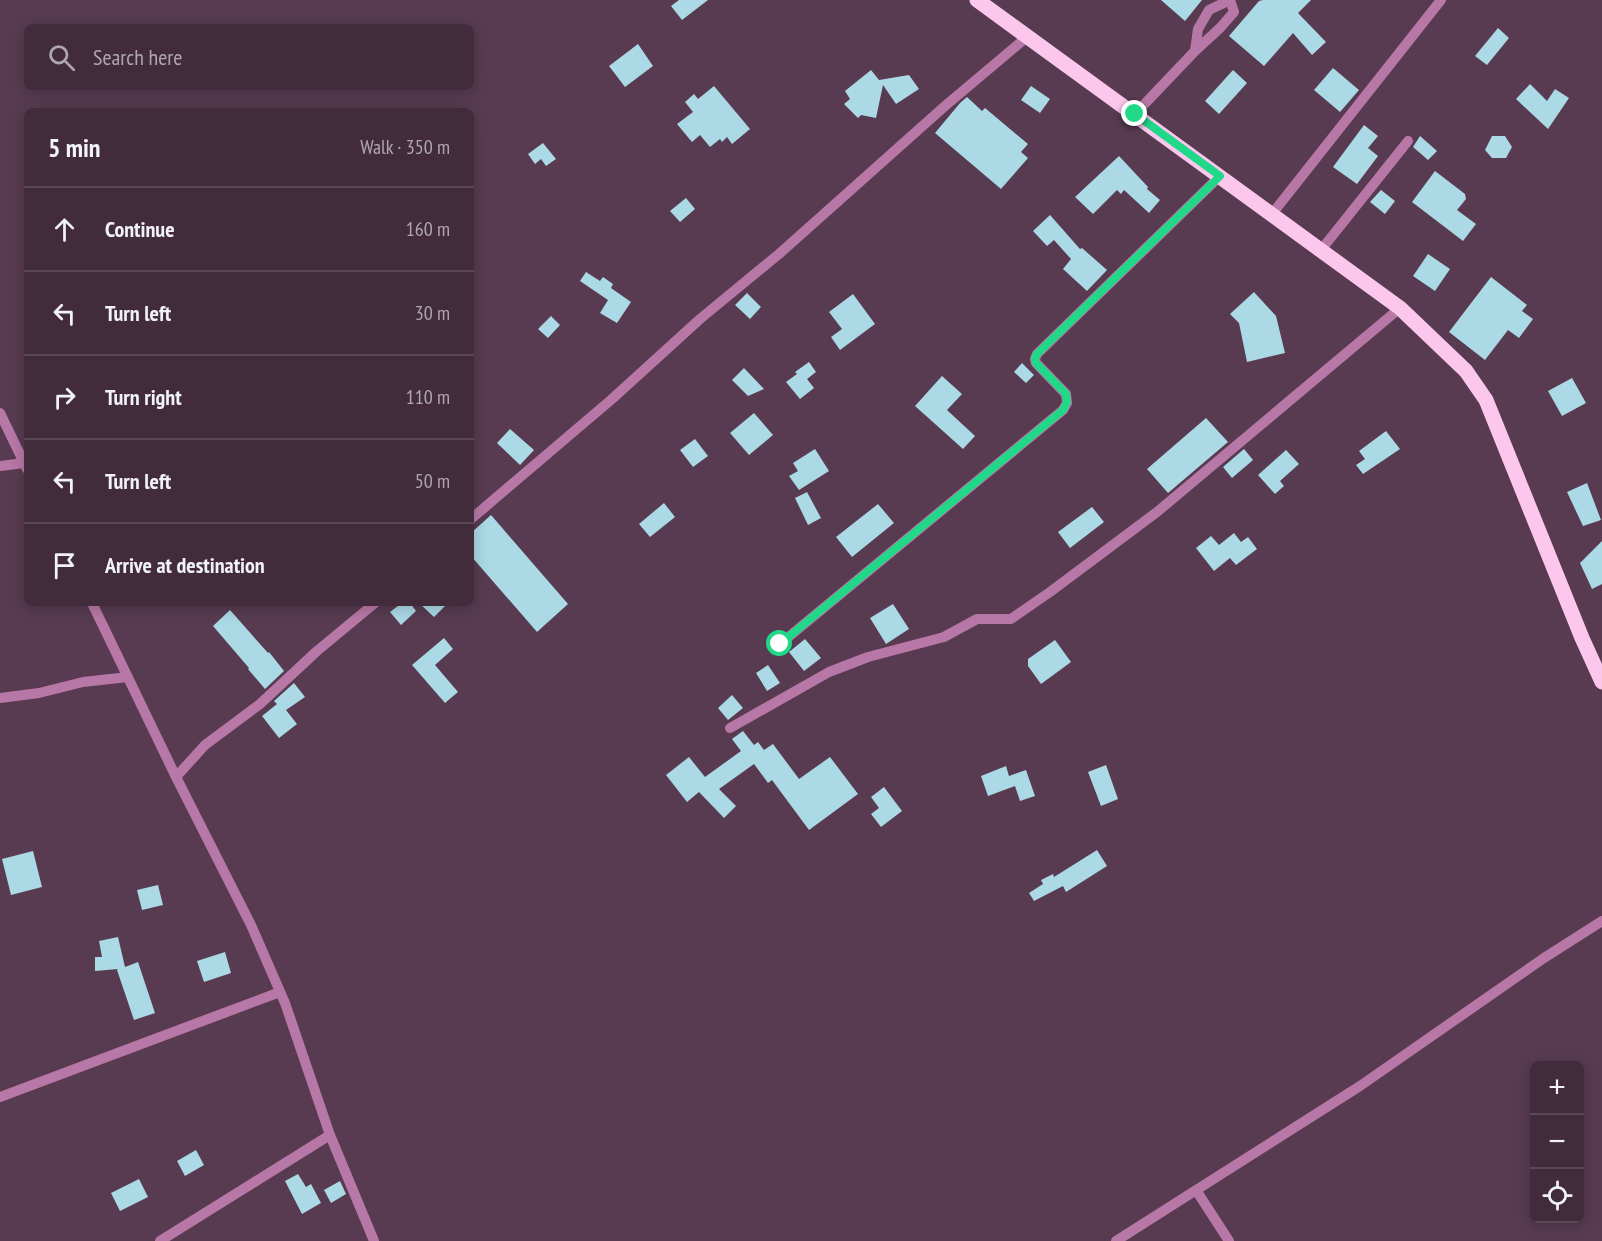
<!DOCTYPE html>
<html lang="en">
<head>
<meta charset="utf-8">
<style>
	body { margin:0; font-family:"PT Sans Narrow",sans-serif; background:#4c3847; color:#f1f3f6 }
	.controls { position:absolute; right:18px; bottom:18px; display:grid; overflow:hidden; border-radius:9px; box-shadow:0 3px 15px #0003 }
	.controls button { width:54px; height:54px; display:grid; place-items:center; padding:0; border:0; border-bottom:2px solid #5a4856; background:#422c3c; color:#f1f3f6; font:30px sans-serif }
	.stop { position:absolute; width:18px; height:18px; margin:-14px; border:4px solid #20d887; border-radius:50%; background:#fff }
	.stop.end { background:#20d887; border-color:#fff; box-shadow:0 2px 6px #0008 }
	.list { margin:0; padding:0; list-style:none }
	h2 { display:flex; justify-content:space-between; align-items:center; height:78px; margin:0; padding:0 24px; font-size:26px }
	h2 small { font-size:20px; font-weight:400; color:#aea7af }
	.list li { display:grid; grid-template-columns:39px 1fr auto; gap:18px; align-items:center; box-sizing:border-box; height:84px; padding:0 24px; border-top:2px solid #5a4856 }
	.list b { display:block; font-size:22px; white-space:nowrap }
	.list em { font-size:20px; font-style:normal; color:#aea7af }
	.icon { flex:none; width:33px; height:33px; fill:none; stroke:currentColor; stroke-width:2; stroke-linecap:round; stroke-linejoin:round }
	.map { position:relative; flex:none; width:1602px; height:1241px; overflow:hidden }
	.search { position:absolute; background:#422c3c; box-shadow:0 3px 15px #0003; left:24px; top:24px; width:450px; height:66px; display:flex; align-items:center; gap:15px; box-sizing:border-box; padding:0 21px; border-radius:9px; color:#aea7af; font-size:22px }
	.panel { position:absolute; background:#422c3c; box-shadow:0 3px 15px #0003; left:24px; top:108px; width:450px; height:498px; border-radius:9px }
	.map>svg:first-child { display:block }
	.building { fill:#abd9e6 }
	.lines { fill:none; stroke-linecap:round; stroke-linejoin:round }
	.minor { stroke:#b878a7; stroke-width:10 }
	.major { stroke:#fcc7ed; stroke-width:15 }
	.route { stroke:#20d887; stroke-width:8 }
</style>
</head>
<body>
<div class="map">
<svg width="1602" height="1241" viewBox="0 0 1602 1241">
	<rect width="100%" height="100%" fill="#583b50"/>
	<path class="building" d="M679 0H708L682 20 671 6Z
		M1161 0H1202L1185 21Z
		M1263 0H1311L1298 13 1326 42 1312 55 1293 33 1264 66 1229 36 1259 1Z
		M1498 28 1509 38 1487 65 1475 56Z
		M638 44 653 66 625 87 609 66Z
		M1333 68 1359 90 1340 112 1314 90Z
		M871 70 879 80 909 75 919 89 896 104 883 85 876 118 861 115 858 118 844 104 850 99 845 91Z
		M1233 70 1247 83 1219 114 1205 101Z
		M1530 84 1547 101 1555 89 1569 98 1548 129 1516 99Z
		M714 86 750 129 732 144 727 137 722 142 720 139 710 147 700 135 692 142 677 124 693 112 685 102 694 94 698 99Z
		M1031 86 1050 99 1040 113 1021 100Z
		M967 97 982 111 985 108 1028 144 1021 152 1028 158 1001 189 935 133 960 103Z
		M1364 125 1378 136 1368 148 1378 156 1357 184 1333 167Z
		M1420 136 1437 151 1428 160 1413 147Z
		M1492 136H1505L1512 147 1506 158H1492L1485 150Z
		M543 143 556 159 546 166 541 159 535 164 528 154Z
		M1119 156 1148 187 1147 189 1160 200 1149 213 1124 190 1121 194 1117 190 1093 214 1075 197Z
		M1435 171 1465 194 1466 199 1457 210 1476 224 1463 241 1412 202Z
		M1381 190 1395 201 1385 214 1370 202Z
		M686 198 695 209 680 222 670 211Z
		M1050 215 1080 249 1082 248 1107 270 1087 291 1063 269 1071 259 1054 240 1047 246 1033 231Z
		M1428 254 1450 269 1435 291 1413 276Z
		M586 272 600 281 603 277 613 284 611 288 631 302 617 323 600 313 608 300 580 281Z
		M1491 277 1527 305 1522 311 1533 319 1519 338 1508 330 1485 360 1449 332Z
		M1254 292 1276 316 1285 353 1247 362 1239 323 1230 314Z
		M747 293 761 307 750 319 735 305Z
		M853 294 875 324 840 350 831 337 842 329 829 312Z
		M551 316 560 325 548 338 538 329Z
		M809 362 816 372 807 379 814 388 800 399 786 382 797 374 795 372Z
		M1022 363 1034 375 1026 383 1014 372Z
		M744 368 764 389 748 396 732 380Z
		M942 376 962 394 947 410 975 436 963 449 915 406Z
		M1572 378 1586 403 1562 416 1548 391Z
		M754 413 773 435 749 455 730 433Z
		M1206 418 1228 442 1168 493 1147 469Z
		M510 429 534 450 520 465 497 443Z
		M1386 431 1400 449 1363 474 1356 465 1365 459 1359 451Z
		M695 439 708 456 693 467 680 450Z
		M815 449 829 471 799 490 789 476 798 471 793 463Z
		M1244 449 1253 460 1232 478 1223 467Z
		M1286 450 1299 464 1280 481 1284 486 1275 494 1258 475Z
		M1587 483 1601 520 1583 526 1567 492Z
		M807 492 821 518 808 525 795 498Z
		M664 503 675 517 650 537 639 524Z
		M878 504 894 523 852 557 836 537Z
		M1092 507 1104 522 1070 548 1058 532Z
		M491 515 568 604 537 632 471 556V533Z
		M1234 533 1241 542 1248 537 1257 549 1236 565 1230 558 1214 571 1196 548 1211 536 1219 545Z
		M1602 541V584L1592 589 1580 563Z
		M402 603H410L416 611 401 625 390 612Z
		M419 603H448L434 617Z
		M893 604 909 629 886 644 870 618Z
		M230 610 268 653 269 652 284 671 265 689 248 669 249 668 213 626Z
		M444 638 453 649 435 665 458 692 445 703 412 665Z
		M805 639 821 658 804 671 789 652Z
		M1055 640 1071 662 1041 684 1028 666V659Z
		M768 665 780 683 767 691 756 673Z
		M294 683 305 697 286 710 297 724 279 738 262 716 277 704 274 701Z
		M732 695 743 708 728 720 718 708Z
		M743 731 754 745 758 742 764 750 773 744 799 779 830 757 858 794 809 830 772 780 768 783 754 764 719 789 736 806 724 818 699 792 687 802 666 775 689 757 705 777 741 751 732 739Z
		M1106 765 1118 799 1101 806 1088 772Z
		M1006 766 1009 776 1026 770 1035 796 1020 801 1015 786 988 796 981 776Z
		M884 787 902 811 881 827 871 814 879 808 871 797Z
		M1097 850 1107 866 1066 892 1063 886 1034 901 1029 893 1043 884 1041 880 1053 874 1054 877Z
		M33 851 42 887 11 895 2 859Z
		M158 885 163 905 142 910 137 890Z
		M118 937 125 967 138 962 155 1013 134 1020 117 970 118 969 95 971V957H102L99 941Z
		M225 952 231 973 204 982 197 961Z
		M196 1150 204 1165 185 1176 177 1161Z
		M298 1174 306 1187 311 1184 321 1203 302 1214 285 1181Z
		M139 1179 148 1197 120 1211 111 1193Z
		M340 1181 346 1194 331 1203 324 1190Z"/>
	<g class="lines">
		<path class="minor" d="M1135 114 1195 51 1220 28 1234 12 1230 0 1209 10 1198 29 1195 51
			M1272 214 1441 0
			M1321 250 1408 141
			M0 413 27 469
			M0 466 24 463
			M471 519 612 399 700 319 779 254 945 106 1028 36
			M92 603 176 777 251 925 285 1003 330 1135 374 1241
			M780 644 1063 410 1067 403 1066 394 1036 363 1035 359 1037 354 1220 176
			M0 698 39 693 83 682 128 677
			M730 728 829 672 868 657 944 637 977 619H1011L1050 592 1157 512 1400 308
			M176 777 205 745 260 704 317 651 375 603
			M0 1097 280 992
			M1196 1190 1229 1241
			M160 1241 330 1135
			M1116 1241 1360 1086 1544 958 1602 921"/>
		<path class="major" d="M977 0 1400 308 1466 371 1486 400 1582 638 1602 682"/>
	</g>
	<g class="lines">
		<path class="route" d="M780 644 1063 410 1067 402 1066 394 1036 363 1035 358 1037 354 1220 176 1135 114"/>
	</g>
</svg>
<div class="controls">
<button>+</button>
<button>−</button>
<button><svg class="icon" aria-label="locate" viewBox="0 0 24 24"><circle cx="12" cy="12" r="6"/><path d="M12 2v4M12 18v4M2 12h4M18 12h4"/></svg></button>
</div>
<div class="stop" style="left:780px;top:644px"></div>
<div class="stop end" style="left:1135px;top:114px"></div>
<div class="search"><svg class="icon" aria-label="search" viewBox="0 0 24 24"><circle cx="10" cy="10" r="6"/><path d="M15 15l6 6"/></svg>Search here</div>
<section class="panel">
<h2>5 min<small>Walk · 350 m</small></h2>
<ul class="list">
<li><svg class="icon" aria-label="ahead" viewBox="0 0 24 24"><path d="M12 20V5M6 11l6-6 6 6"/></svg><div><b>Continue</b></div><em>160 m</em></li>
<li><svg class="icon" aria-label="left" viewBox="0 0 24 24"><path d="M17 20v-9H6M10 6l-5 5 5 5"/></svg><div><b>Turn left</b></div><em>30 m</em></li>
<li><svg class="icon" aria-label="right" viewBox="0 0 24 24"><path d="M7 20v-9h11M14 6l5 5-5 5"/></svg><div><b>Turn right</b></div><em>110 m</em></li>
<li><svg class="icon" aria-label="left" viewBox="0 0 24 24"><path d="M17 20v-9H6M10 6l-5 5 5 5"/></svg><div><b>Turn left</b></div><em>50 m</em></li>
<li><svg class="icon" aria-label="arrive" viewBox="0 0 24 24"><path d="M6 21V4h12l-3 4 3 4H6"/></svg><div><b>Arrive at destination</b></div></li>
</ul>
</section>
</div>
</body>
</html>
